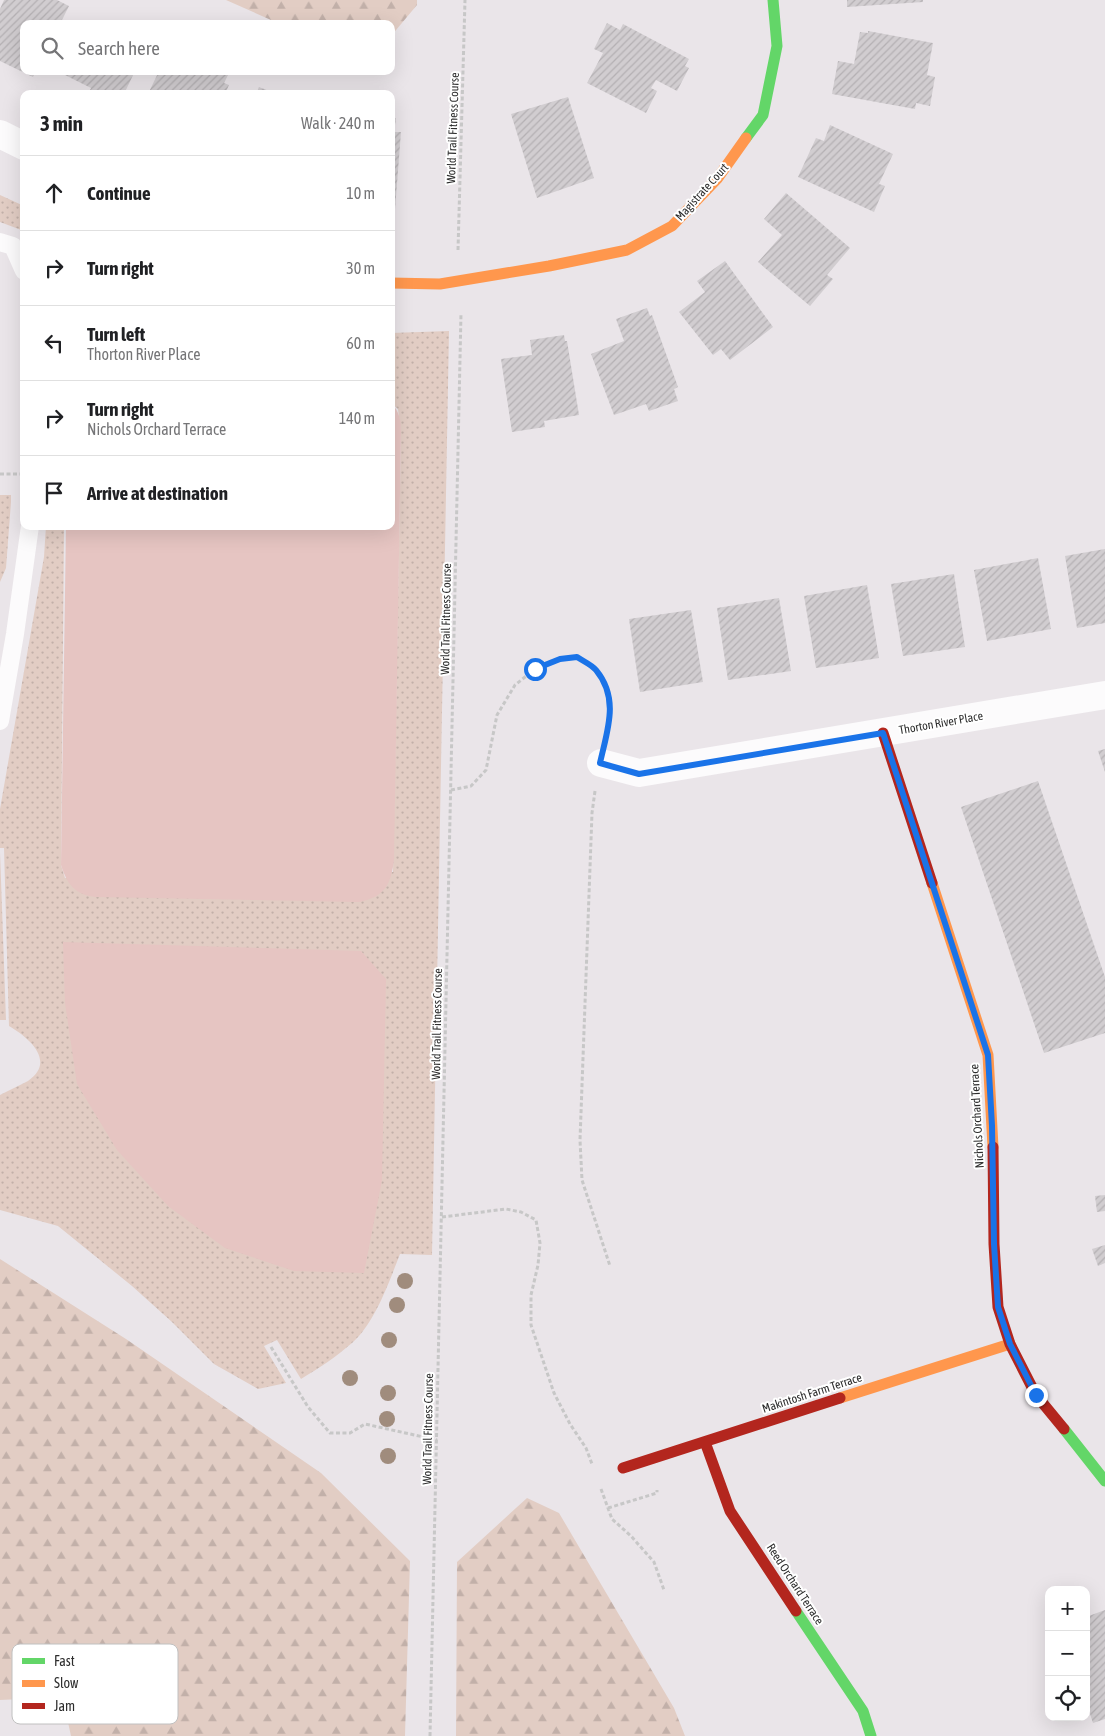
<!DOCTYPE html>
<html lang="en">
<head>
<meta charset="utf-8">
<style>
	body { margin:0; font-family:"Asap Condensed",sans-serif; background:#f6f6f6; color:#202124 }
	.controls { position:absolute; right:15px; bottom:15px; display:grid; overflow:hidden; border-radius:10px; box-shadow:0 5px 20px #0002 }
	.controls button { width:45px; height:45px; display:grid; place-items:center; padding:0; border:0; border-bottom:1px solid #e0e0e0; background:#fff; color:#202124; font:25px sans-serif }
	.stop { position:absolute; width:15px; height:15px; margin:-11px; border:4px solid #1a73e8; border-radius:50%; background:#fff }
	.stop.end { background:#1a73e8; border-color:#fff; box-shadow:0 1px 5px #0008 }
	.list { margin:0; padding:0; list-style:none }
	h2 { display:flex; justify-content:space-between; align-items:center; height:65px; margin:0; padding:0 20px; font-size:21px }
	h2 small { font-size:16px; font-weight:400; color:#757577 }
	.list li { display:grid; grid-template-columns:32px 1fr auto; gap:15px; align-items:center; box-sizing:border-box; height:75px; padding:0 20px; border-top:1px solid #e0e0e0 }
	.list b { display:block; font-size:19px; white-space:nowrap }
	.list p { margin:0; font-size:16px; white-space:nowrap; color:#757577 }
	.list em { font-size:16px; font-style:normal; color:#757577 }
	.icon { flex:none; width:28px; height:28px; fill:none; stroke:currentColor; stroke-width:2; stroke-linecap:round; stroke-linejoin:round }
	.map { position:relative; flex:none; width:1105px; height:1736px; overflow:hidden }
	.search { position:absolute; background:#fff; box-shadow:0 5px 20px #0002; left:20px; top:20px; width:375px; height:55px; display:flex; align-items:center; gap:12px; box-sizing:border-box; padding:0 18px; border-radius:10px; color:#757577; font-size:19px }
	.panel { position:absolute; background:#fff; box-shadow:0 5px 20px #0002; left:20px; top:90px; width:375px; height:440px; border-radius:10px }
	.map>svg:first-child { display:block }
	.grass { fill:url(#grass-dots) }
	.forest { fill:url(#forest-firs) }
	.pitch { fill:#e6c5c2 }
	.building { fill:url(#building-hatch) }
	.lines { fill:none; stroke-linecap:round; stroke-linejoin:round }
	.path { stroke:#c7c7c7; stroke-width:3; stroke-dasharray:4 2.5; stroke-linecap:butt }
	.lane { stroke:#fcfbfc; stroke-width:18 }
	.street { stroke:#fcfbfc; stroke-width:28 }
	.fast { stroke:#63d668; stroke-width:11 }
	.slow { stroke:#ff974d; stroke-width:11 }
	.jam { stroke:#b3261e; stroke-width:11 }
	.tree { fill:#a08c7d }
	.route { stroke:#1a73e8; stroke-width:6 }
	.labels { text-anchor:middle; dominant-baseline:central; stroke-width:4; stroke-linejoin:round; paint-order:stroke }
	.street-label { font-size:12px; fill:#2d2d2d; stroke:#fff }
	.key { fill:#fff; stroke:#c0c0c0; stroke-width:1 }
	.key-label { font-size:14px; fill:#2d2d2d }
</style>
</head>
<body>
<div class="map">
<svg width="1105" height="1736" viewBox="0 0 1105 1736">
	<defs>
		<pattern id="grass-dots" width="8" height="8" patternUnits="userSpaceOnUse" patternTransform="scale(1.25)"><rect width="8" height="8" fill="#e2cdc4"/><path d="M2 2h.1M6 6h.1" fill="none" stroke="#c2b0a9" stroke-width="1.8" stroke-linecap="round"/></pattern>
		<pattern id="forest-firs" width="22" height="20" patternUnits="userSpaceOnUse" patternTransform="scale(1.25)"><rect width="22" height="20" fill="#e2cdc4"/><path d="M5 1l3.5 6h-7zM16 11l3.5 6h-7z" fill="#c2b0a9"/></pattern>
		<pattern id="building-hatch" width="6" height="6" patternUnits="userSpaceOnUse" patternTransform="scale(1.25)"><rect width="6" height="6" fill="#d1cdd0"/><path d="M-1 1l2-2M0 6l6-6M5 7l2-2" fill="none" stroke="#b4b0b3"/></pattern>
	</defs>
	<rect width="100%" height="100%" fill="#eae5e9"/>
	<path class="grass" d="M0 195 24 206V231L0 222Z
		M449 331 432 1255 400 1254C389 1282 375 1323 352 1343 336 1357 319 1368 301 1379L277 1340 264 1346 286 1383 258 1389 214 1364 172 1322 132 1286 58 1226 0 1210V1095C9 1090 19 1086 28 1081 57 1061 28 1037 9 1026L4 848H0V809L44 557 46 526H64L61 865 65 878 393 872 401 433 398 409 391 403V333Z
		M0 495H11V502L6 568 0 582Z
		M0 852 6 1020H0Z"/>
	<path class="forest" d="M226 0H417V5L391 36V24H280Z
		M0 1259 126 1339 321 1473 410 1561 405 1736H71L64 1704 21 1699 0 1700Z
		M527 1498 559 1513 674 1708 685 1736H456L457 1562Z"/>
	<path class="pitch" d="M391 403C400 412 401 421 401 433L394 860C391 884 385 897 359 902L96 897C75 895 67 884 61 865L66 526H391Z
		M63 942 361 951 386 979 382 1180 364 1273 294 1271 225 1248 168 1206 117 1150 77 1084 65 1003Z"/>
	<path class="building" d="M4 0H57L69 6 60 24H24V71H36L33 77 0 61V9Z
		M847 0H923V2L847 7Z
		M607 23 620 30 623 24 689 59 685 66 689 68 677 91 656 80 651 88 657 91 646 113 587 83 603 53 594 49Z
		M868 31 933 43 927 75 935 77 930 106 916 103 915 109 832 94 838 61 854 64 860 32 868 33Z
		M57 71H135L124 94H88L91 88Z
		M159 71H230L224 83 229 85 225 94H148Z
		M259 87 277 94H256Z
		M568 97 594 178 537 198 511 114Z
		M391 118H396L394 132H401L395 209 391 208Z
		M830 125 893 154 879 184 885 186 874 212 798 177 816 138 824 141Z
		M786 193 850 248 827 275 833 279 810 306 758 262 782 235 764 219Z
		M725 261 773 327 730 360 721 349 713 355 679 312 705 292 697 281Z
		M647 308 650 316 652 315 678 387 674 389 678 401 649 411 646 404 614 415 591 354 624 341 616 319Z
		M564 335 565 341H567L579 415 544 421 545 427 512 432 501 359 532 355 530 340Z
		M1105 549V623L1077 628 1065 556Z
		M1038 558 1051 629 987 641 974 570Z
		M954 574 965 647 903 656 891 584Z
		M867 585 879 658 816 668 804 596Z
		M779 598 791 671 728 680 717 608Z
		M691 610 703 682 640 692 629 619Z
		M1105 749V772L1098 751Z
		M1038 781 1105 977V1033L1044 1053 961 807Z
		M1105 1195V1211L1097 1212 1095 1196Z
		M1105 1245V1263L1098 1266 1092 1249Z
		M1105 1610V1719L1093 1723 1086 1702V1617Z"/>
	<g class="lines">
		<path class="path" d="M458 250 465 0
			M0 474H24
			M451 790 471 786 486 770 497 715 515 685 535 669 560 659 577 657C610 679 615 695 607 734
			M595 791 592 813 580 1140 582 1180 610 1266
			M442 1217 506 1209 521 1212 536 1220 540 1243 538 1265 531 1295V1325L554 1393 570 1424 586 1448 592 1464
			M271 1347 308 1407 330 1433H350L365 1424 437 1440
			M601 1489 612 1519 631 1536 654 1562 664 1590
			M608 1508 657 1493V1490
			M430 1736 461 313"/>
		<path class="lane" d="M0 242 13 246 24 271
			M0 721 15 634 30 526"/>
		<path class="street" d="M0 134 24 146
			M601 763 639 773 1105 695"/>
		<path class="fast" d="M746 138 763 115 777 46 773 0
			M1064 1429 1105 1481
			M796 1611 863 1711 871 1736"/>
		<path class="slow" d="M391 283 440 284 549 266 627 250 672 226 717 179 746 138
			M932 883 988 1055 993 1147
			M840 1398 1010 1344"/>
		<path class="jam" d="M883 733 932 883
			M993 1147 994 1244 998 1307 1010 1344 1036 1395 1064 1429
			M705 1442 730 1511 796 1611
			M623 1468 840 1398"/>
	</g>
	<g class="tree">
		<circle cx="405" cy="1281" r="8"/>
		<circle cx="397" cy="1305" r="8"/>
		<circle cx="389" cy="1340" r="8"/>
		<circle cx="350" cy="1378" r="8"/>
		<circle cx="388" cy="1393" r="8"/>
		<circle cx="387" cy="1419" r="8"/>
		<circle cx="388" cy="1456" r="8"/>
	</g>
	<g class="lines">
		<path class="route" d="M535 669 560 659 577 657C583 661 592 665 596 670 620 699 607 731 600 763L639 774 883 733 988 1055 992 1126 994 1244 998 1307 1010 1344 1036 1395"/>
	</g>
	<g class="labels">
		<g class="street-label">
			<text transform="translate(453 128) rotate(-88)">World Trail Fitness Course</text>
			<text transform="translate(702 192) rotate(-48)">Magistrate Court</text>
			<text transform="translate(446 619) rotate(-89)">World Trail Fitness Course</text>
			<text transform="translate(941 723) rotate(-10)">Thorton River Place</text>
			<text transform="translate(437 1024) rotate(-89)">World Trail Fitness Course</text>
			<text transform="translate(977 1116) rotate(-93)">Nichols Orchard Terrace</text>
			<text transform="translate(812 1393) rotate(-18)">Makintosh Farm Terrace</text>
			<text transform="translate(428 1429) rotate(-89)">World Trail Fitness Course</text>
			<text transform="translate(795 1584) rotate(57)">Reed Orchard Terrace</text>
		</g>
	</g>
	<rect x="12" y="1644" width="166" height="80" rx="8" class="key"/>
	<rect x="22" y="1658" width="23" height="6" fill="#63d668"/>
	<rect x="22" y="1680" width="23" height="7" fill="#ff974d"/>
	<rect x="22" y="1703" width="23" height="6" fill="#b3261e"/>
	<g class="key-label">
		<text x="54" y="1666">Fast</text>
		<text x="54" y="1688">Slow</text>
		<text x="54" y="1711">Jam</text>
	</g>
</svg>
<div class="controls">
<button>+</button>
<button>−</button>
<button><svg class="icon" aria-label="locate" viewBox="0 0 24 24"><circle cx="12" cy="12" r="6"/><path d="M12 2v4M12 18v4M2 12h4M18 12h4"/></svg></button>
</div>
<div class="stop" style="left:535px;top:669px"></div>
<div class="stop end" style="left:1036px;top:1395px"></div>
<div class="search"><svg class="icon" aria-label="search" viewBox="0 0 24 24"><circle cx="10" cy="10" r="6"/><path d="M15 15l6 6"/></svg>Search here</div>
<section class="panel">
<h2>3 min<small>Walk · 240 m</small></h2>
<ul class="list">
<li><svg class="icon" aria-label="ahead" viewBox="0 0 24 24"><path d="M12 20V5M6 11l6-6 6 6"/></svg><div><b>Continue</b></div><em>10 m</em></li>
<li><svg class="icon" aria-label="right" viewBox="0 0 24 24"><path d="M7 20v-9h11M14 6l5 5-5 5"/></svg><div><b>Turn right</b></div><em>30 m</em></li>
<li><svg class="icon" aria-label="left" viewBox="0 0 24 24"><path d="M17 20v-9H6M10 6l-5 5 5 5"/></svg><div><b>Turn left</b><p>Thorton River Place</p></div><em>60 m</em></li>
<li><svg class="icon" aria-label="right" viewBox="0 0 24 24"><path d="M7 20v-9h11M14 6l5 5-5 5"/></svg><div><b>Turn right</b><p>Nichols Orchard Terrace</p></div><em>140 m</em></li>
<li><svg class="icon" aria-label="arrive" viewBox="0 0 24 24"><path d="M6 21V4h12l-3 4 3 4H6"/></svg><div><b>Arrive at destination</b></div></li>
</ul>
</section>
</div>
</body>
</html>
